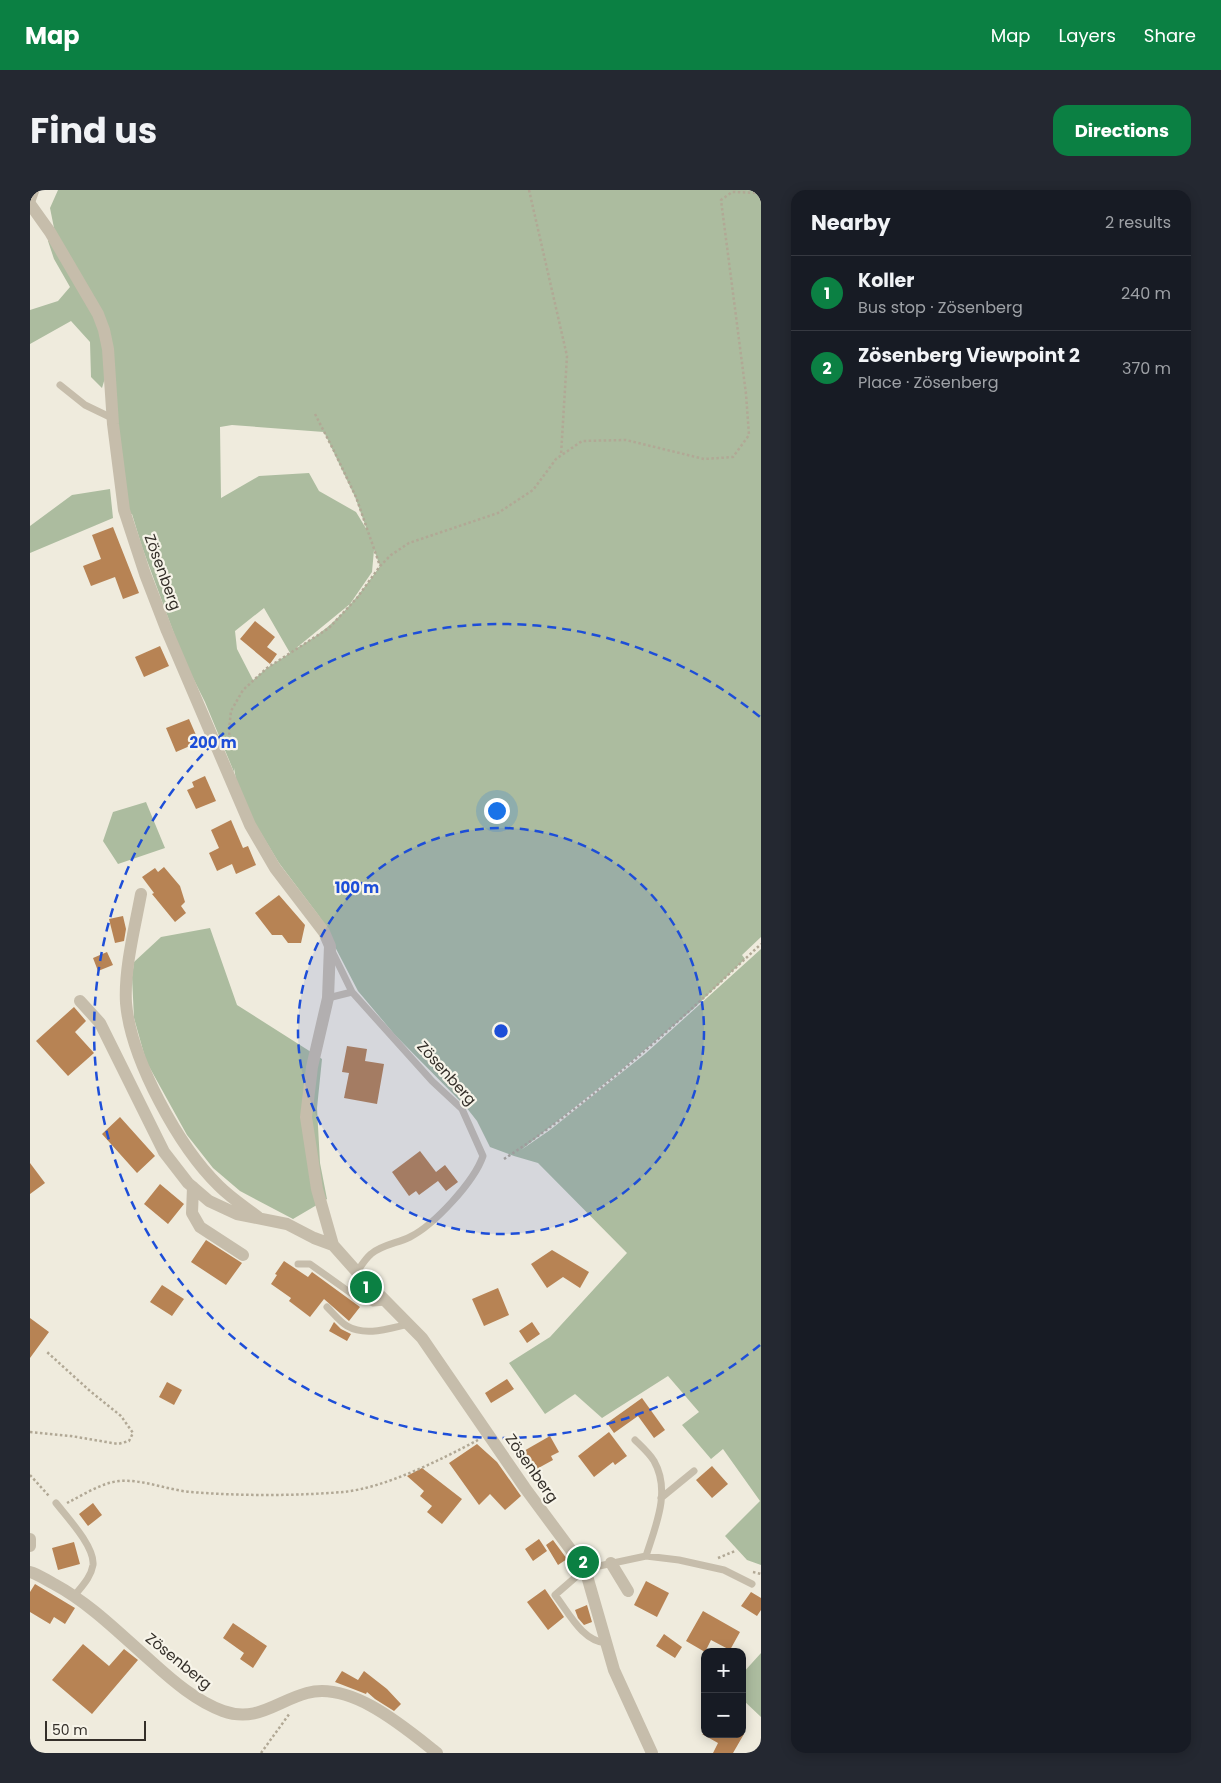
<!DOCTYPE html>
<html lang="en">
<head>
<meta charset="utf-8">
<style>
	body { margin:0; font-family:Poppins,sans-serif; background:#242831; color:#f1f3f6 }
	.controls { position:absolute; right:15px; bottom:15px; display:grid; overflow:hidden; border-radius:10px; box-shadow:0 2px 12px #0003 }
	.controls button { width:45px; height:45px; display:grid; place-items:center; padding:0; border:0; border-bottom:1px solid #363941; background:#171b24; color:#f1f3f6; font:25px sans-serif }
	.scale { position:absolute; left:15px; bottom:12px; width:101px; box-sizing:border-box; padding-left:5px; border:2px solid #342f29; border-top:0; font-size:14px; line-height:18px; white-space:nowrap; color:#342f29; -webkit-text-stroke:4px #f7f4e9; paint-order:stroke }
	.you { position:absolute; left:466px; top:620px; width:18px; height:18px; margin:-12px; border:4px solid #fff; border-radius:50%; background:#1a73e8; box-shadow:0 0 0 8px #1a73e833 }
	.badge { display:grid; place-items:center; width:32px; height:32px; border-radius:50%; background:#0b8043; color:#fff; font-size:16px; font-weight:700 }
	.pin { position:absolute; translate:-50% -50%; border:2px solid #fff; box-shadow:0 1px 5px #0006 }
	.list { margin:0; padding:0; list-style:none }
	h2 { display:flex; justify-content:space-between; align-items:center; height:65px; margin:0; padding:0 20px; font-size:21px }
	h2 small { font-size:16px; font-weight:400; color:#9ea1a6 }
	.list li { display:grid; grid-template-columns:32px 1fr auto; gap:15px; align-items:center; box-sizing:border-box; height:75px; padding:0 20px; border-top:1px solid #363941 }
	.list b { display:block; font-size:19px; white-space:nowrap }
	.list p { margin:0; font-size:16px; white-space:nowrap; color:#9ea1a6 }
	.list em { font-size:16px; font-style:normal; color:#9ea1a6 }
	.map { position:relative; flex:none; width:731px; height:1563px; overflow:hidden; border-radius:15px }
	header { display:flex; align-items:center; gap:30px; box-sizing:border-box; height:70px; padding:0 25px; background:#0b8043; color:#fff }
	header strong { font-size:24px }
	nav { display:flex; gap:28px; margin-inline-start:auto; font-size:18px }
	.intro { display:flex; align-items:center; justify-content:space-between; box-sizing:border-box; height:120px; padding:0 30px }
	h1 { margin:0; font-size:35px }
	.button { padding:12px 22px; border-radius:15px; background:#0b8043; color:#fff; font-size:18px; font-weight:700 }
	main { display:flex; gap:30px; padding:0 30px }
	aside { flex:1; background:#171b24; border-radius:15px; box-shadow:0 2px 12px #0003 }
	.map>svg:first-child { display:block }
	.green { fill:#acbc9f; fill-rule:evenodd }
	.building { fill:#b78354 }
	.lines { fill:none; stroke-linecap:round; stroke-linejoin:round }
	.path { stroke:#b1a895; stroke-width:2.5; stroke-dasharray:2.5 2.5; stroke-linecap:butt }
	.lane { stroke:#c6bdab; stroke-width:7 }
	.street { stroke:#c6bdab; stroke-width:12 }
	.ring { fill:none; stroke:#1d4ed8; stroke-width:2.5; stroke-dasharray:9 6 }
	.labels { text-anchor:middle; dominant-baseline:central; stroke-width:4.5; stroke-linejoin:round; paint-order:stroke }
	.street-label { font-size:15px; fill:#342f29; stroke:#f7f4e9 }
	.centre { fill:#1d4ed8; stroke:#f7f4e9; stroke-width:2.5 }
	.ring-label { font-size:15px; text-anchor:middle; font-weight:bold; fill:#1d4ed8; stroke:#f7f4e9; stroke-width:4.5; stroke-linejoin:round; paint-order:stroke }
</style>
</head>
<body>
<header>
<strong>Map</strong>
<nav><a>Map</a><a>Layers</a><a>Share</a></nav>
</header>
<div class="intro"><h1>Find us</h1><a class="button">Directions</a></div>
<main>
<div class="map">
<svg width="731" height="1563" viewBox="0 0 731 1563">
	<rect width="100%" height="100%" fill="#efebdd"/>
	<path class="green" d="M28 0H731V747L712 765 715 769 663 819 584 886 491 960 520 940 615 864 731 759V1375L717 1370 695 1346 730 1311 693 1259 681 1269 652 1235 669 1222 638 1186 572 1228 545 1204 515 1224 479 1173 520 1147 597 1063 508 973 484 966 460 957 447 931 436 917 365 845 328 801 289 726 249 673 209 607 204 578V582L175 512 153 468 112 357 102 324H99L75 188 72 198 61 187 60 152 41 131 0 154V120L28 111 40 97 24 69 18 51 25 43 20 18ZM202 235 294 242 325 307 337 340 326 322 289 301 279 283 229 286 191 308 190 237ZM344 360 350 376C325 411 304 438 265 459L320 414 342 382ZM234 418 260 463 237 478 223 490 207 459 205 441Z
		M80 299 83 328 0 363V336L42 305Z
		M116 612 135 658 88 674 73 651 83 622Z
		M180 738 207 815 292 869 287 918 290 973 297 1009 263 1029 210 1001 183 978 157 945 116 871 104 828 102 787 104 772 131 747Z
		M731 1463V1527L712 1509V1484Z"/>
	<path class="building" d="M83 337 109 403 93 409 85 387 61 396 53 376 71 369 62 345Z
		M225 431 245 447 237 457 247 464 240 474 210 449Z
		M130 456 139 476 114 487 105 467Z
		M159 529 169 552 146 562 136 538Z
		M175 586 186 611 166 619 157 600 164 597 162 592Z
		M201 630 213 658 218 656 226 675 206 684 202 674 187 681 179 663 189 658 181 640Z
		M134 677 150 696 155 712 151 716 156 723 145 732 122 704 124 703 112 687 125 678 128 682Z
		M249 705 275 735 271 753H258L252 745H242L225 723Z
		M93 726 96 739 94 751 85 753 79 729Z
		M77 762 83 775 68 781 63 768Z
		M44 817 56 831 45 842 64 863 38 886 6 851Z
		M317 856 337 859 335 871 354 874 347 914 314 908 319 883 312 882Z
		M90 927 125 966 107 983 72 944Z
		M390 961 406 982 415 975 428 992 416 1001 408 991 389 1005 386 1001 379 1006 362 982Z
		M0 973 15 993 0 1004Z
		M130 994 154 1014 138 1034 114 1014Z
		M176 1050 212 1073 196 1095 161 1072Z
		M522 1060 559 1082 550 1098 533 1087 517 1098 501 1074Z
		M254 1071 278 1087 282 1082 330 1117 319 1131 294 1109 280 1127 259 1111 261 1108 241 1094 247 1085 245 1084Z
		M132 1095 154 1109 142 1126 120 1112Z
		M468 1098 479 1125 454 1136 442 1109Z
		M0 1128 19 1142 0 1168Z
		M304 1132 311 1139 321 1144 317 1151 299 1141Z
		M502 1132 510 1144 497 1153 489 1141Z
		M477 1189 484 1199 461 1213 455 1203Z
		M137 1192 152 1200 144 1215 129 1207Z
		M612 1208 635 1240 624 1248 608 1226 584 1243 577 1233Z
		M579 1242 597 1266 585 1275 583 1272 564 1287 548 1266Z
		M520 1246 529 1262 521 1266 523 1270 503 1281 492 1262Z
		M447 1254 467 1272 491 1306 475 1320 460 1304 449 1315 419 1273Z
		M682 1276 698 1294 682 1308 666 1290Z
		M392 1278 432 1309 412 1334 397 1322 402 1316 390 1306 394 1301 377 1286Z
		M63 1313 72 1325 58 1336 49 1324Z
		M509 1349 517 1361 503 1371 495 1359Z
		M523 1350 537 1369 528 1375 516 1355Z
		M44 1352 50 1374 28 1380 22 1358Z
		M616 1391 639 1403 627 1427 604 1415Z
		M5 1394 45 1418 35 1434 24 1427 20 1434 0 1422V1402Z
		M515 1399 534 1427 518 1440 497 1412Z
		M721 1402 731 1408V1420L727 1426 711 1416Z
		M557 1415 562 1432 554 1435 548 1428 545 1420Z
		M673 1421 710 1442 700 1460 681 1450 675 1462 656 1451Z
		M203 1433 237 1456 223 1478 210 1469 214 1463 193 1448Z
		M634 1444 652 1457 645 1468 626 1456Z
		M53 1454 79 1476 94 1459 108 1470 62 1524 22 1490Z
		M312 1481 328 1490 334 1481 357 1499 371 1514 364 1521 345 1509 337 1502 336 1504 305 1492Z
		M672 1544H714L703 1563H683L688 1553Z"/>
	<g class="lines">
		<path class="path" d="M499 0 537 166 531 265
			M285 224 304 261 326 307 350 376
			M200 555 199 540 201 521 213 500 237 478 299 438 327 408 350 376 361 365 379 353 468 323 503 300 526 269 552 251 596 250 674 269 703 267 719 245 716 204 691 10 702 2 731 3
			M474 969C568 908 650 830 731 754
			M0 1242 41 1246 88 1254 99 1251 103 1243 91 1226 60 1201 17 1162
			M0 1285 19 1306
			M37 1313C53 1305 71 1293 89 1291 113 1289 137 1300 161 1302 211 1306 263 1306 313 1302 355 1298 410 1270 448 1250
			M688 1368 705 1361
			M723 1382 731 1384
			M231 1563 260 1523"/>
		<path class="lane" d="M1 14 6 0
			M30 195 55 215 82 228
			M302 761 322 802 402 891 432 919 453 966C444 992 404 1035 380 1047 368 1053 351 1055 341 1064 335 1069 331 1076 327 1082
			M298 808 322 802
			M268 1074H280L325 1106 343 1113 356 1112
			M297 1117C303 1123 310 1132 317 1136 336 1147 360 1138 379 1134
			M605 1250C611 1256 619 1263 624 1271 641 1301 626 1335 616 1366
			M631 1308 664 1281
			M26 1313C37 1327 65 1357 63 1375 61 1387 52 1396 45 1405
			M576 1453C552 1451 539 1423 525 1405L555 1379 616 1366 649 1370 694 1380 722 1394"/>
		<path class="street" d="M0 14 20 42 68 124 74 140 78 159 83 234 94 320 115 384 137 441 220 635 245 678 294 742 300 756 298 808 282 877 276 927 287 999 303 1055 327 1082 392 1148 495 1298 555 1379 584 1480 622 1563
			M111 704C105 737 94 779 96 813 101 870 149 957 189 996 201 1008 215 1017 228 1027
			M50 811 70 833 134 962 158 993 179 1011 207 1024 257 1034 284 1048 303 1055
			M163 997 162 1023 170 1037 213 1065
			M0 1349V1356
			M581 1373 598 1401
			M0 1382C8 1384 16 1390 24 1394 61 1414 90 1444 122 1472 143 1491 166 1511 193 1521 227 1533 247 1511 277 1503 321 1491 374 1537 407 1563"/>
	</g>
	<circle cx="471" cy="841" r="203" fill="#1d4ed8" fill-opacity=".12"/>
	<g class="ring">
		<circle cx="471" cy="841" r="203"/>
		<path d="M730 1155A407 407 0 1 1 730 527"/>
	</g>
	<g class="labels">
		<g class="street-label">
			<text transform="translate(133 382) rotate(70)">Zösenberg</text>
			<text transform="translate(417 883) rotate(48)">Zösenberg</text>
			<text transform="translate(502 1278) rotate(55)">Zösenberg</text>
			<text transform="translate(149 1471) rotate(39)">Zösenberg</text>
		</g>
	</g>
	<circle cx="471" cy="841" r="8" class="centre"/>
	<g class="ring-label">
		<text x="183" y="558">200 m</text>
		<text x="327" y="703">100 m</text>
	</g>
</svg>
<div class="controls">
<button>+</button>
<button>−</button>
</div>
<div class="scale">50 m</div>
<div class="you"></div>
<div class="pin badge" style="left:336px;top:1097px">1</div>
<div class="pin badge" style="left:553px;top:1372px">2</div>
</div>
<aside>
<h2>Nearby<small>2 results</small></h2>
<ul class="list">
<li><span class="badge">1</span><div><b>Koller</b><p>Bus stop · Zösenberg</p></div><em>240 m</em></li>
<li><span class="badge">2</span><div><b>Zösenberg Viewpoint 2</b><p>Place · Zösenberg</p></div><em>370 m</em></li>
</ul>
</aside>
</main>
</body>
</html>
